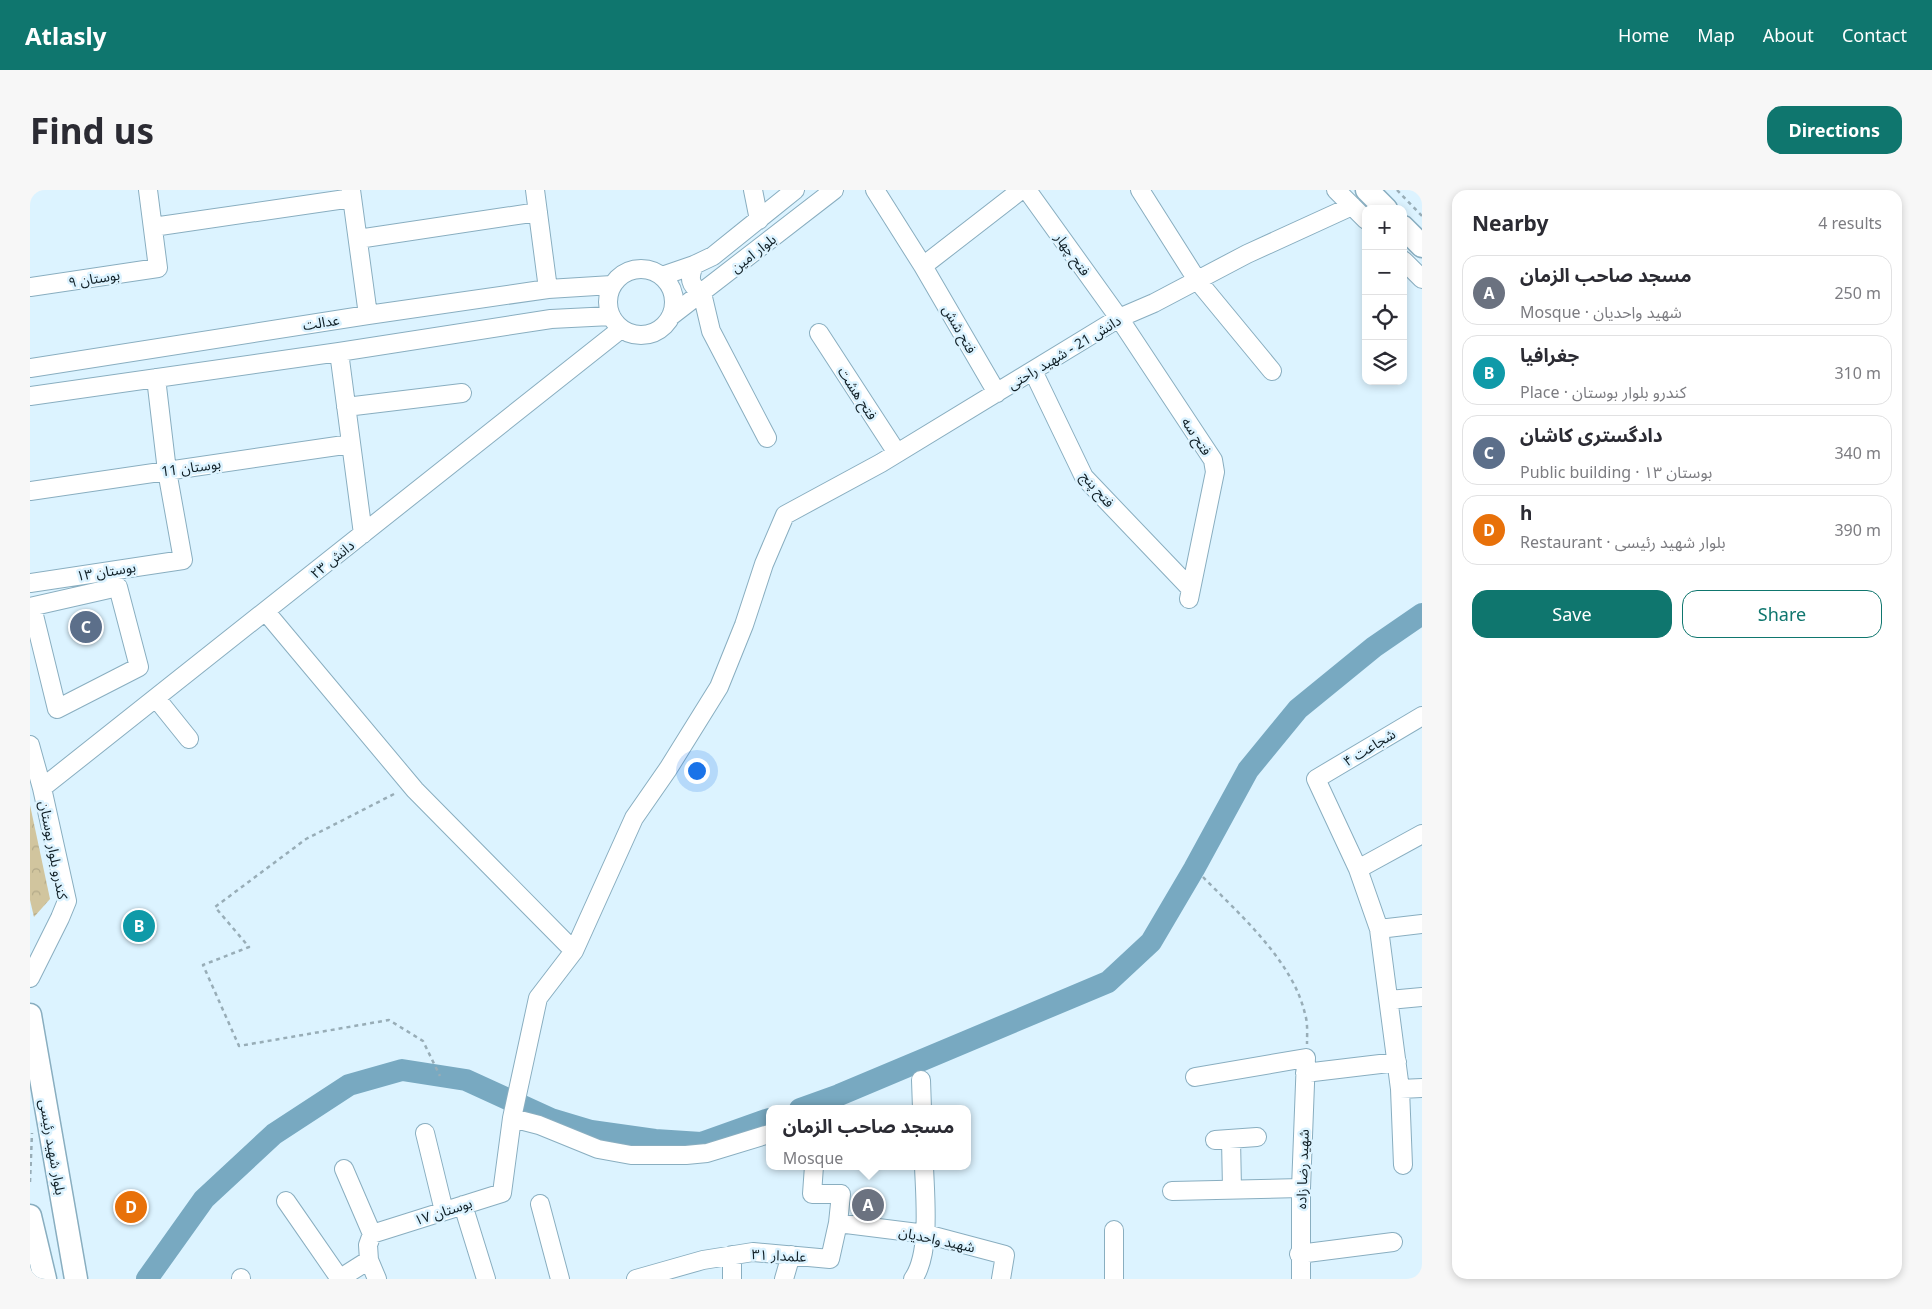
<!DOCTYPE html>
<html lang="en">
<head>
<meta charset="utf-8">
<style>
	body { margin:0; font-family:"Noto Sans","Noto Sans Arabic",sans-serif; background:#f7f7f7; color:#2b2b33 }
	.controls { position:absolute; right:15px; top:15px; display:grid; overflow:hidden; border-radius:10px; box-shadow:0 2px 8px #0003 }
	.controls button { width:45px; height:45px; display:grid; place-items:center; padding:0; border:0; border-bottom:1px solid #e1e1e2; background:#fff; color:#2b2b33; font:25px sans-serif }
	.you { position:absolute; left:666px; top:580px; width:18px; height:18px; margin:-12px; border:4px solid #fff; border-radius:50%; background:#1a73e8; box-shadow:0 0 0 8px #1a73e833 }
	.badge { display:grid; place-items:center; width:32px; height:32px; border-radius:50%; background:#0f766e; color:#fff; font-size:16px; font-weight:700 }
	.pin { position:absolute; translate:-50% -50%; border:2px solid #fff; box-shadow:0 1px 5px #0006 }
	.popup { position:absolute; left:736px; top:915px; width:205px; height:65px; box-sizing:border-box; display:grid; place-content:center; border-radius:10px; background:#fff; filter:drop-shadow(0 1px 4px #0005); font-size:16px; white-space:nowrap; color:#7c7c81 }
	.popup b { font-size:19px; color:#2b2b33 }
	.popup::after { content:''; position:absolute; left:50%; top:100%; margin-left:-10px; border:10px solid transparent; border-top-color:#fff }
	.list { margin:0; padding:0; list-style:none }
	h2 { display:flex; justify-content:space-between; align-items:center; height:65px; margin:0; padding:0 20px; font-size:21px }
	h2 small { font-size:16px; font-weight:400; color:#7c7c81 }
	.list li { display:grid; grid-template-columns:32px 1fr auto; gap:15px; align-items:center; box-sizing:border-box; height:70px; margin:0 10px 10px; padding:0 10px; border:1px solid #e1e1e2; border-radius:15px }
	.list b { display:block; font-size:19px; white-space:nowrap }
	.list p { margin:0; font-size:16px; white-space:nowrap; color:#7c7c81 }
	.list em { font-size:16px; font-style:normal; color:#7c7c81 }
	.actions { display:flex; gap:10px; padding:15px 20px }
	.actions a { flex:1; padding:11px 0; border:1px solid #0f766e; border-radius:15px; text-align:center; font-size:18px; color:#0f766e }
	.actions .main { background:#0f766e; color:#fff }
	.icon { flex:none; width:28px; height:28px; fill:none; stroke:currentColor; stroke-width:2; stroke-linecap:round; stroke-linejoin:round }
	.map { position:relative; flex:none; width:1392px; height:1089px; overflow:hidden; border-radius:15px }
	header { display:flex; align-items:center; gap:30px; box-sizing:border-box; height:70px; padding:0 25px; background:#0f766e; color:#fff }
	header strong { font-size:24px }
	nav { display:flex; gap:28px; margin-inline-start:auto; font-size:18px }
	.intro { display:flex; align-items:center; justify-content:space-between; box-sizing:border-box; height:120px; padding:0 30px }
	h1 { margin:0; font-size:35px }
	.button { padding:12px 22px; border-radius:15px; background:#0f766e; color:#fff; font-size:18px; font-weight:700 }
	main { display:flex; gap:30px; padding:0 30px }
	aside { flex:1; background:#fff; border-radius:15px; box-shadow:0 2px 8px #0003 }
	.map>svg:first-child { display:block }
	.park { fill:url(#park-crowns) }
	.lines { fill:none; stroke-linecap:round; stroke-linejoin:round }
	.river { stroke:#78a9c1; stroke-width:22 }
	.minor-casing { stroke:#89aec0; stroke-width:20 }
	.major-casing { stroke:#89aec0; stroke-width:25 }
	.path { stroke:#98adb7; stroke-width:2.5; stroke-dasharray:4 4; stroke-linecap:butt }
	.minor { stroke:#fff; stroke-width:18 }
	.major { stroke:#fff; stroke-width:22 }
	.labels { text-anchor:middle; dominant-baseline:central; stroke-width:5; stroke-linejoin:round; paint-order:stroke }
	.street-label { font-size:14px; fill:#0f1e25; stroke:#dcf3ff }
</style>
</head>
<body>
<header>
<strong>Atlasly</strong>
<nav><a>Home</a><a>Map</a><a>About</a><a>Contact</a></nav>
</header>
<div class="intro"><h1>Find us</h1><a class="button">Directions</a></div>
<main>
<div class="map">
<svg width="1392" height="1089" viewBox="0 0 1392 1089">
	<defs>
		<pattern id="park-crowns" width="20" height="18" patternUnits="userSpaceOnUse" patternTransform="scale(1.25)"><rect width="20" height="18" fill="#d1c59e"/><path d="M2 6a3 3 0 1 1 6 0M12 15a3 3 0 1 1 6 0" fill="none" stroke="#b2a988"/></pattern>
	</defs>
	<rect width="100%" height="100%" fill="#dcf3ff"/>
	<path class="park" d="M0 615 20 709 4 727 0 710Z"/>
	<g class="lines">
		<path class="river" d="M770 919 809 905 1078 792 1121 752 1164 679 1218 580 1268 519 1344 457 1392 424
			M117 1089 174 1009 244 944 319 895 372 880 436 890 521 929 561 941 625 950 671 953 739 929"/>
		<defs>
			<path id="minor" d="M321 0 338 125
				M505 0 518 99
				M723 0 729 30
				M845 0 893 76 991 0
				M997 0 1089 128 1183 270 1185 282 1159 409
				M1110 0 1167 90 1242 181
				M1306 0 1336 30
				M123 37 322 8
				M328 49 508 22
				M1373 70 1392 89
				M664 75C659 88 659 95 672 103L681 141 737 248
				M893 76 967 203
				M578 112a33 33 0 1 1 66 0a33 33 0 1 1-66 0Z
				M632 86 664 75 683 66 765 0
				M0 97 128 78 118 0
				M641 126 804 0
				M789 143 867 263
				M309 162 333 344
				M0 178 338 125 518 99 582 95
				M1003 181 1054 287 1161 399
				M0 206 309 162 521 129 581 126
				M316 217 432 203
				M0 301 321 254
				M0 393 153 370 137 281 126 188
				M0 417 88 397 109 477 27 519 2 417
				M236 422 385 600 544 761
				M126 508 159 549
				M0 555 12 598 37 711 30 728 0 788
				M12 598 591 139
				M1328 679 1392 644
				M1349 739 1392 734
				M1359 810 1392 807
				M1275 883 1367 872
				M1165 887 1276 868 1271 998V1089
				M891 890 892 919
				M1370 899 1392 898
				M482 928 509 935 568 959 601 965H656L677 963 739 944
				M395 943 414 1021
				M1201 949 1202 999
				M1185 950 1227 947
				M1373 975 1370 899 1349 739 1328 679 1286 589 1392 526
				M314 979 342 1044
				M1142 1001 1271 998
				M256 1011 310 1089
				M510 1014 530 1089
				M433 1015 456 1089
				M808 1033 896 1044 975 1065 971 1089
				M1084 1040V1089
				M1269 1064 1363 1052
				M339 1070 347 1089
				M211 1088V1089
				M309 1089 339 1070 338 1055 342 1044 472 1003 482 928 508 808 544 761 604 628 638 579 689 497 714 435 734 374 755 325 851 273 1089 128 1124 113 1217 64 1322 16
				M606 1089 673 1070 723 1062 800 1069 808 1033 811 1004H782L784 976
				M702 1089V1065
				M754 1089 761 1065
				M883 1089C901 1064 895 1007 894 976"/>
			<path id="major" d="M1337 0 1356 19
				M1373 37 1392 56
				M0 825 46 1089
				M0 1026 15 1089"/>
		</defs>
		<use href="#minor" class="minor-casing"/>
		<use href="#major" class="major-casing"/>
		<path class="path" d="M1367 0 1392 26
			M364 604 276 649 185 717 219 757 173 775 209 856 359 830 393 851 410 886
			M1173 687C1210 725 1263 771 1275 824 1278 833 1277 845 1277 854
			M0 992 2 943"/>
		<use href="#minor" class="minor"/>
		<use href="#major" class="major"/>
	</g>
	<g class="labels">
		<g class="street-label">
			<text transform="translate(723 63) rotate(-38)">بلوار امین</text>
			<text transform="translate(1043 64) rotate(54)">فتح چهار</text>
			<text transform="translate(64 88) rotate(-9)">بوستان ۹</text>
			<text transform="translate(291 132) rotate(-9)">عدالت</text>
			<text transform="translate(930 139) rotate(60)">فتح شش</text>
			<text transform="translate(1034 162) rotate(-31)">دانش 21 - شهید راحتی</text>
			<text transform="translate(828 203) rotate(57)">فتح هشت</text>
			<text transform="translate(1167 246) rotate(57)">فتح سه</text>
			<text transform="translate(161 277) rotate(-8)">بوستان 11</text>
			<text transform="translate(1068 299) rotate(49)">فتح پنج</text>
			<text transform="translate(302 369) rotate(-39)">دانش ۲۳</text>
			<text transform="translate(76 381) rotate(-9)">بوستان ۱۳</text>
			<text transform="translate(1339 557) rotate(-31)">شجاعت ۴</text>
			<text transform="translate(24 660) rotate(79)">کندرو بلوار بوستان</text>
			<text transform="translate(23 957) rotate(80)">بلوار شهید رئیسی</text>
			<text transform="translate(1272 979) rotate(-88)">شهید رضا زاده</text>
			<text transform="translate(413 1021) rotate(-18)">بوستان ۱۷</text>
			<text transform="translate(907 1049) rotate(12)">شهید واحدیان</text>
			<text transform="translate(749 1065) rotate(3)">علمدار ۳۱</text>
		</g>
	</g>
</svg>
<div class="controls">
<button>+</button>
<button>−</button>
<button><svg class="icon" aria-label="locate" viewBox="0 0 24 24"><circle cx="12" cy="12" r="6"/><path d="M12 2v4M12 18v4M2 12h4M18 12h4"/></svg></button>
<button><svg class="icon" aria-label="layers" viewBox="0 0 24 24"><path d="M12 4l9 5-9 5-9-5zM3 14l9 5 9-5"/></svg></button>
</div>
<div class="you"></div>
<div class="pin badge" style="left:838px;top:1015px;background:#6b7280">A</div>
<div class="popup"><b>مسجد صاحب الزمان</b>Mosque</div>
<div class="pin badge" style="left:109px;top:736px;background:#0f9aa8">B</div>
<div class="pin badge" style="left:56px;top:437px;background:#5c6f8a">C</div>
<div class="pin badge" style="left:101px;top:1017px;background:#e8710a">D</div>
</div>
<aside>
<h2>Nearby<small>4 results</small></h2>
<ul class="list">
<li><span class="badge" style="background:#6b7280">A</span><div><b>مسجد صاحب الزمان</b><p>Mosque · شهید واحدیان</p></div><em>250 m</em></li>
<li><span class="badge" style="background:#0f9aa8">B</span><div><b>جغرافیا</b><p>Place · کندرو بلوار بوستان</p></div><em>310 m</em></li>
<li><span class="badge" style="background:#5c6f8a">C</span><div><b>دادگستری کاشان</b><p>Public building · بوستان ۱۳</p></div><em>340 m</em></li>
<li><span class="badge" style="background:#e8710a">D</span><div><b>h</b><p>Restaurant · بلوار شهید رئیسی</p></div><em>390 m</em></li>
</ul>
<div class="actions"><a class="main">Save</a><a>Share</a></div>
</aside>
</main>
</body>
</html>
